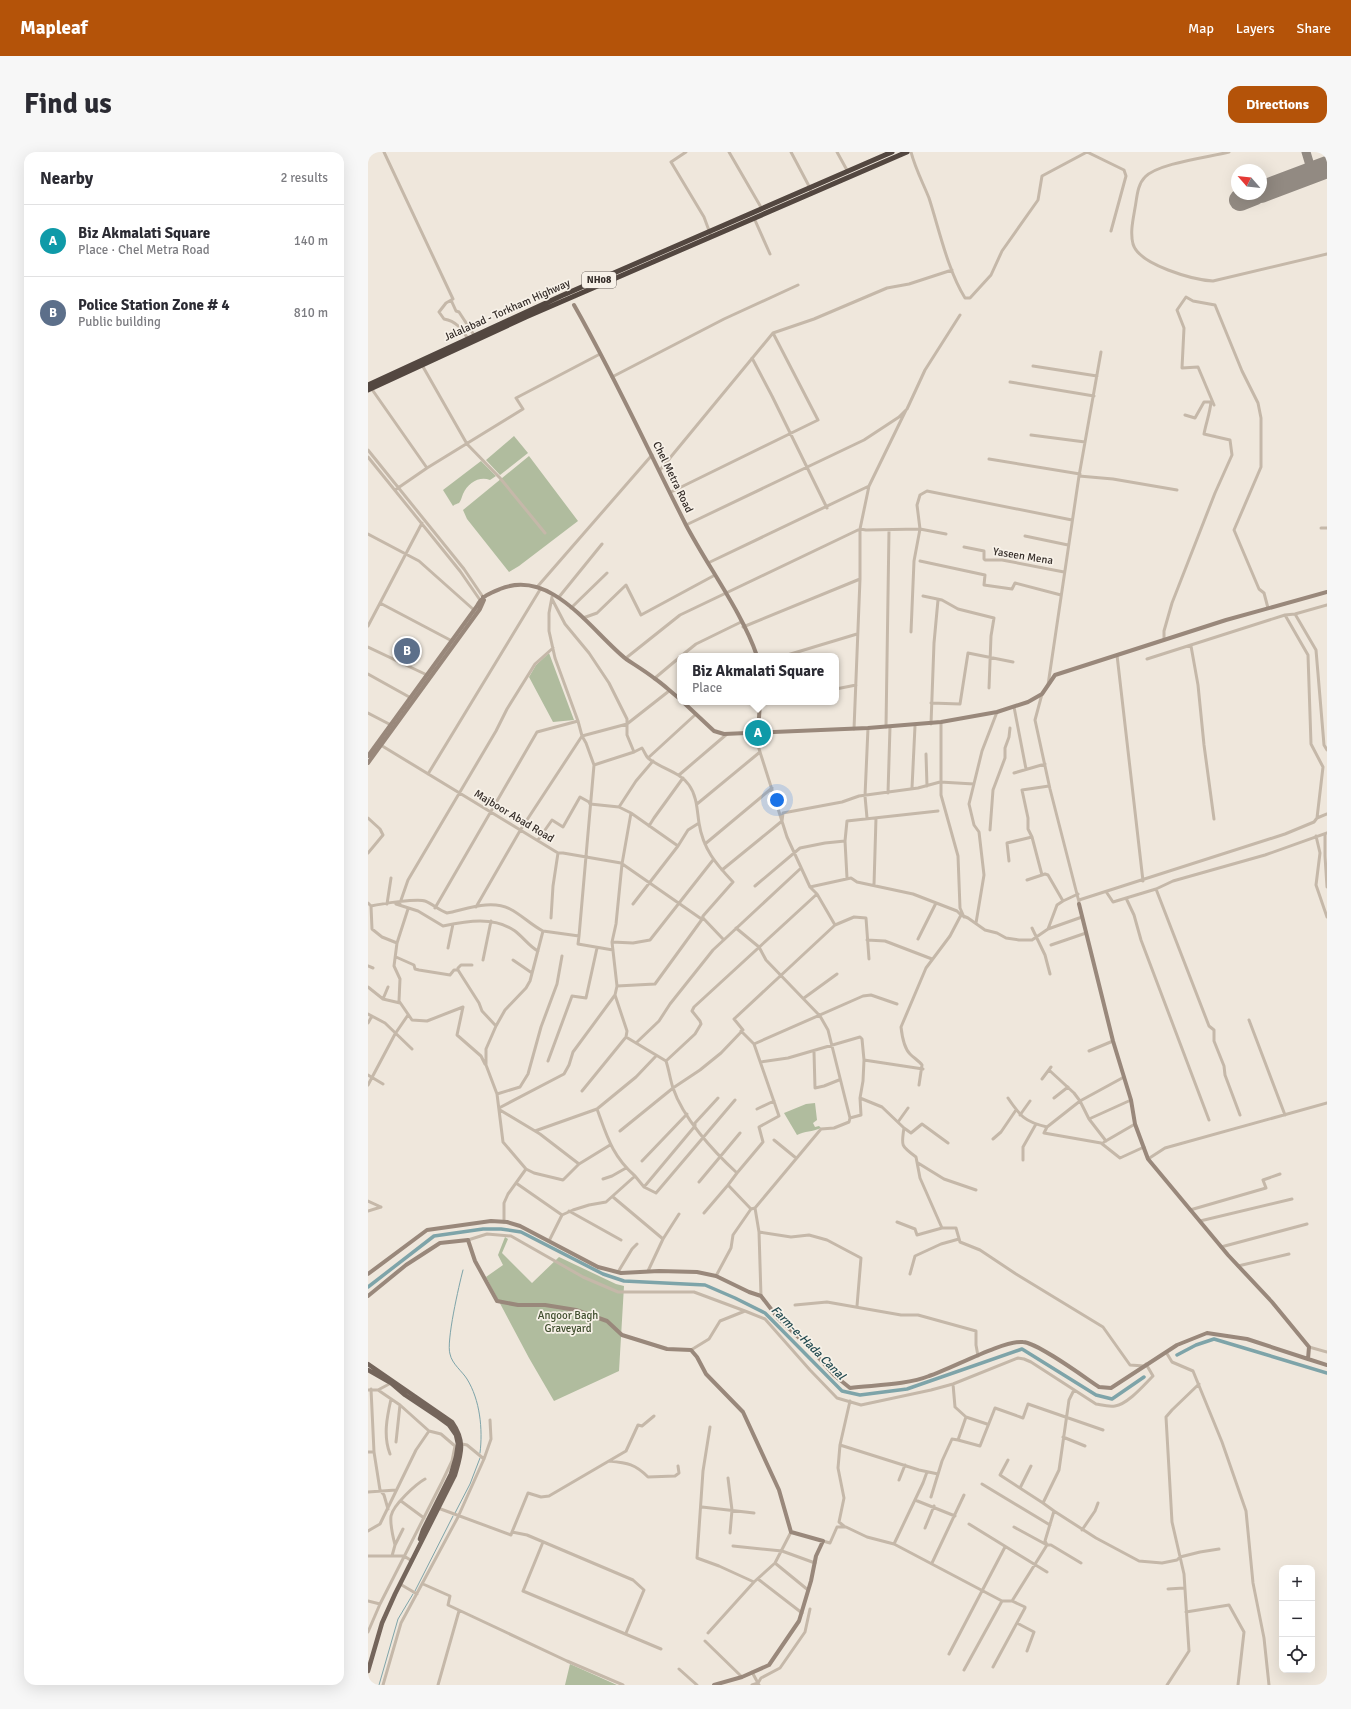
<!DOCTYPE html>
<html lang="en">
<head>
<meta charset="utf-8">
<style>
	body { margin:0; font-family:Signika,sans-serif; background:#f7f7f7; color:#2b2b33 }
	.controls { position:absolute; right:12px; bottom:12px; display:grid; overflow:hidden; border-radius:8px; box-shadow:0 4px 16px #0002 }
	.controls button { width:36px; height:36px; display:grid; place-items:center; padding:0; border:0; border-bottom:1px solid #e1e1e2; background:#fff; color:#2b2b33; font:20px sans-serif }
	.compass { position:absolute; left:863px; top:12px; width:36px; height:36px; border-radius:50%; background:#fff; box-shadow:0 4px 16px #0002; rotate:298deg }
	.you { position:absolute; left:409px; top:648px; width:14px; height:14px; margin:-10px; border:3px solid #fff; border-radius:50%; background:#1a73e8; box-shadow:0 0 0 6px #1a73e833 }
	.badge { display:grid; place-items:center; width:26px; height:26px; border-radius:50%; background:#b45309; color:#fff; font-size:13px; font-weight:700 }
	.pin { position:absolute; translate:-50% -50%; border:2px solid #fff; box-shadow:0 1px 4px #0006 }
	.popup { position:absolute; left:309px; top:501px; width:162px; height:52px; box-sizing:border-box; display:grid; place-content:center; border-radius:8px; background:#fff; filter:drop-shadow(0 1px 3px #0005); font-size:13px; white-space:nowrap; color:#7c7c81 }
	.popup b { font-size:15px; color:#2b2b33 }
	.popup::after { content:''; position:absolute; left:50%; top:100%; margin-left:-8px; border:8px solid transparent; border-top-color:#fff }
	.list { margin:0; padding:0; list-style:none }
	h2 { display:flex; justify-content:space-between; align-items:center; height:52px; margin:0; padding:0 16px; font-size:17px }
	h2 small { font-size:13px; font-weight:400; color:#7c7c81 }
	.list li { display:grid; grid-template-columns:26px 1fr auto; gap:12px; align-items:center; box-sizing:border-box; height:72px; padding:0 16px; border-top:1px solid #e1e1e2 }
	.list b { display:block; font-size:15px; white-space:nowrap }
	.list p { margin:0; font-size:13px; white-space:nowrap; color:#7c7c81 }
	.list em { font-size:13px; font-style:normal; color:#7c7c81 }
	.icon { flex:none; width:22px; height:22px; fill:none; stroke:currentColor; stroke-width:2; stroke-linecap:round; stroke-linejoin:round }
	.map { position:relative; flex:none; width:959px; height:1533px; overflow:hidden; border-radius:12px }
	header { display:flex; align-items:center; gap:24px; box-sizing:border-box; height:56px; padding:0 20px; background:#b45309; color:#fff }
	header strong { font-size:19px }
	nav { display:flex; gap:22px; margin-inline-start:auto; font-size:14px }
	.intro { display:flex; align-items:center; justify-content:space-between; box-sizing:border-box; height:96px; padding:0 24px }
	h1 { margin:0; font-size:28px }
	.button { padding:10px 18px; border-radius:12px; background:#b45309; color:#fff; font-size:14px; font-weight:700 }
	main { display:flex; gap:24px; padding:0 24px }
	aside { flex:1; background:#fff; border-radius:12px; box-shadow:0 4px 16px #0002 }
	.map>svg:first-child { display:block }
	.green { fill:#b0bc9e }
	.lines { fill:none; stroke-linecap:round; stroke-linejoin:round }
	.stream { stroke:#7ea4a9; stroke-width:1 }
	.canal { stroke:#7ea4a9; stroke-width:3.5 }
	.taxiway { stroke:#928a82; stroke-width:9 }
	.runway { stroke:#928a82; stroke-width:22 }
	.street { stroke:#c5b8a9; stroke-width:3 }
	.secondary { stroke:#99887b; stroke-width:4 }
	.primary { stroke:#74655b; stroke-width:4.5 }
	.highway { stroke:#534740; stroke-width:5 }
	.labels { text-anchor:middle; dominant-baseline:central; stroke-width:3.5; stroke-linejoin:round; paint-order:stroke }
	.shield { fill:#f7f1e8; stroke:#6e6762; stroke-width:1 }
	.shield-label { font-size:10px; font-weight:bold; fill:#342c28 }
	.street-label { font-size:11px; fill:#342c28; stroke:#f7f1e8 }
	.park-label { font-size:11px; fill:#414f2f; stroke:#f7f1e8 }
	.water-label { font-size:12px; font-style:italic; fill:#224a50; stroke:#f7f1e8 }
</style>
</head>
<body>
<header>
<strong>Mapleaf</strong>
<nav><a>Map</a><a>Layers</a><a>Share</a></nav>
</header>
<div class="intro"><h1>Find us</h1><a class="button">Directions</a></div>
<main>
<aside>
<h2>Nearby<small>2 results</small></h2>
<ul class="list">
<li><span class="badge" style="background:#0f9aa8">A</span><div><b>Biz Akmalati Square</b><p>Place · Chel Metra Road</p></div><em>140 m</em></li>
<li><span class="badge" style="background:#5c6f8a">B</span><div><b>Police Station Zone # 4</b><p>Public building</p></div><em>810 m</em></li>
</ul>
</aside>
<div class="map">
<svg width="959" height="1533" viewBox="0 0 959 1533">
	<rect width="100%" height="100%" fill="#efe7dc"/>
	<path class="green" d="M146 284 160 301 132 323 118 308Z
		M161 304 210 369 151 414 141 420 99 367 95 358Z
		M113 309 128 324 122 328C111 324 100 331 95 342 94 344 93 349 91 351 89 352 87 352 85 354L75 338Z
		M181 501 206 568 185 570 161 525 168 513Z
		M447 951 449 968 445 971 447 975 451 974 453 976C444 980 437 979 429 983L416 961 438 952Z
		M137 1085 140 1087 134 1101 164 1131 191 1105 248 1132 256 1134 251 1219 186 1249 161 1206 118 1125 135 1113 130 1103Z
		M202 1512 249 1533H197Z"/>
	<g class="lines">
		<path class="stream" d="M95 1118C91 1133 78 1190 82 1202 84 1212 94 1219 99 1227 112 1248 115 1277 112 1301
			M87 1361 102 1332 112 1306
			M47 1439 85 1364
			M11 1533 30 1467 45 1442"/>
		<path class="canal" d="M0 1135 66 1084 115 1077H133L153 1080 235 1122 256 1129 337 1133 367 1146 397 1161 474 1239 492 1243 539 1237 654 1197 728 1243 744 1247 776 1225
			M809 1203 828 1193 846 1187 959 1221"/>
		<path class="taxiway" d="M938 0 944 20
			M885 42V43"/>
		<path class="runway" d="M893 40 959 15
			M872 48 887 42"/>
		<path class="street" d="M16 0 85 147 78 151 71 160 76 167C88 169 94 177 100 187
			M318 0 303 10 336 65 343 84
			M361 0 394 57
			M423 0 442 36 443 42
			M469 0 480 20
			M543 0C547 16 555 31 561 46 571 77 580 119 597 146H602L623 123 634 99 670 48 674 24 719 0 756 18 758 24 743 79
			M861 0C842 5 790 11 777 25 769 33 769 46 767 56 765 68 762 80 765 92 771 113 826 128 845 129L959 102
			M386 66 402 102
			M83 148 88 159 91 160 106 183
			M384 206 404 244 459 356
			M54 213 99 292 132 326 177 381
			M665 214 729 224
			M244 225 356 167 430 133
			M642 230 726 244
			M3 236 59 316 27 338
			M846 253 830 215 814 216 816 176 809 158 818 145 825 149 847 153 874 219 890 251 893 266V315L866 378 891 437 896 441 900 456
			M663 283 717 290
			M0 298 96 417 115 445
			M0 305 92 419 112 448
			M621 307 712 322
			M59 316 155 257 148 246 232 202
			M292 318 405 181 446 167 519 136 541 132 584 118
			M711 324 745 327 809 338
			M303 340 450 268 405 181
			M318 373 496 288 531 265 539 257 557 218 592 163
			M953 376H959
			M0 382 51 409 106 458
			M657 384 700 393
			M596 395 616 399V407L617 408H634L696 420
			M552 409 617 423 616 433 644 437 647 431 693 443
			M340 411 501 334
			M170 434 284 303
			M555 444 574 448 590 457 626 466 623 484 621 536
			M191 445 234 392
			M184 447 197 472 221 501 241 531 259 567V583L266 600 274 596C276 599 278 604 280 606 293 617 311 619 321 633 329 644 329 658 331 671 335 697 348 712 365 730L335 764V766L287 832 249 834
			M12 451 84 489
			M203 456 239 421
			M927 462 948 498 956 593 959 598
			M917 463 940 503 943 592 955 615 949 666
			M215 466 229 461 258 433 273 463 347 423
			M0 474 54 371
			M375 475 492 427
			M543 480 546 409 552 377 549 353 552 343 559 339 704 368
			M796 488V479L804 451 847 341 864 303 862 288 836 282C838 271 842 261 843 250H836L827 266 817 263
			M823 494 830 533 836 593 846 667
			M0 495 59 523
			M749 503 775 729
			M313 504 328 492 373 470
			M416 504 489 482
			M258 506 312 463 492 377 498 378 552 377 578 382
			M779 507 917 463 927 462 959 453
			M0 522 43 546
			M287 526 312 505
			M680 533 711 324 733 200
			M468 537 488 533
			M674 542 667 568 682 637 711 750
			M393 551 397 550
			M563 551 592 552 600 501 645 510
			M646 555 658 617
			M0 561 23 573
			M573 570V643L590 704 592 756 596 765
			M563 572 566 491 570 448
			M518 575 521 378
			M486 577 492 427V377L501 334 538 258
			M390 581 389 590 392 600 419 685 442 735 449 742 467 773
			M11 592 190 701H195L253 711 332 766H335L355 787
			M558 602 559 634
			M280 606 328 562
			M226 613 266 600
			M646 621 677 612
			M60 622 173 436
			M311 623 359 582
			M544 636 547 574
			M520 641 522 575
			M329 652 392 600
			M251 655 268 629 285 609
			M263 661 310 694
			M0 666 12 677 15 683 0 701
			M499 666 497 644 500 576
			M281 674 286 666 315 626
			M622 678 625 638 637 606V596L641 585 642 576
			M957 682V704L959 735
			M948 684 952 701 948 733 959 765
			M170 688 184 668 195 675 212 645 221 650 222 652 251 655 263 661 254 712 248 772 244 790 249 834 247 843 259 879 258 885 298 909C301 918 302 927 305 936 315 966 345 999 369 1021L360 1033 383 1057 387 1056 391 1080 393 1144
			M337 692 404 636
			M641 709 639 691 664 685
			M354 718 414 669 415 661 474 650 491 644 550 636 572 630 606 632
			M674 723 664 685 660 677V666L654 638 681 634
			M479 726 477 689 479 669 570 659
			M659 728 677 722 680 723 695 749
			M506 733 508 666
			M387 734 432 696 457 691 477 689
			M442 735 483 726 489 730 545 742 589 759 593 763 600 766 617 778 629 781 638 786 651 788H664L680 777 689 753 695 749 710 742
			M788 737 841 874 846 878V889L856 914 857 923 872 963
			M739 741 745 750 788 737 805 729 897 703 959 681
			M758 746 766 763 773 788 841 968
			M711 748 917 682 946 670 949 666 959 662
			M0 751 3 754C12 752 50 746 57 749 65 752 70 758 79 761 99 757 123 747 142 757 154 763 163 773 175 779L162 829 158 836 137 858 128 874 118 897V913L129 942 135 990 158 1017
			M32 751 40 728 128 579 139 557 167 512 185 496
			M19 752 23 726
			M28 752 50 759 75 774C99 769 126 764 147 779 155 785 162 795 170 799
			M265 752 310 694 320 678 331 671
			M3 754 4 777 14 785 29 791 26 814 32 827 31 849 44 868 59 869 95 855
			M108 755 153 677 214 584 259 572 301 539
			M67 756 169 580 210 569
			M183 766 185 734 190 701
			M608 771 616 723 611 680 606 673 601 652 614 599 629 560
			M368 776 391 795 398 808 452 864 460 878 482 966 481 970 466 976 453 977 387 1056
			M664 776 677 803 682 822
			M680 777 714 765
			M175 779 211 784 226 613 218 591 214 584 210 569 187 506 181 479V461L184 445
			M211 784 210 792 245 798
			M550 787 568 751
			M499 788 517 789 564 807
			M244 790 265 791 282 788 345 708
			M29 791 40 757
			M683 793 718 781
			M80 796 85 772
			M28 805 46 813 47 817 51 818 82 823 86 818H90
			M115 808 123 769
			M145 808 164 821
			M104 813H93L90 816V818L111 851 114 859 128 874
			M0 814 5 816
			M0 835 15 847 32 851
			M436 846 469 822
			M15 847 20 835
			M95 855 89 883 113 904 117 912
			M0 862 17 871 44 897
			M881 868 917 963
			M0 871 4 864
			M268 891 291 869 302 852 345 798 432 717
			M386 892 495 844 503 843 529 852
			M721 899 745 889
			M446 900 447 936 456 934 471 928
			M496 908 555 917
			M180 909 204 844 218 846 229 796
			M298 909 327 882 333 872 332 869 324 859 326 855 449 742
			M393 910 420 906 492 885 494 887 496 908 495 929 492 946
			M681 918 706 941 712 949 721 967 738 989
			M0 923 15 932
			M756 925 712 949 679 975 676 981 733 991 752 1006 776 995
			M674 927 683 915
			M0 933 27 882 40 863
			M551 933 554 913C551 909 546 906 542 902 536 896 534 884 533 875L558 816 582 784 593 763
			M214 939 258 885
			M129 942 152 935 160 922 173 875 189 832 194 804
			M640 946C652 964 657 970 679 975
			M686 946 700 935
			M131 956 196 922 201 913 205 900 247 843
			M229 957C239 984 244 1004 267 1024
			M389 957 406 949
			M132 958 172 982 211 1012
			M652 963 662 949
			M482 966 493 963 492 946 514 955 536 976C533 994 533 994 548 1005L552 1026 574 1076H588L592 1090 612 1098 648 1122 735 1175 762 1213 776 1214
			M721 967 763 948
			M530 970 540 956
			M536 976 543 981 554 972 580 991
			M167 979 229 957 268 925 288 904
			M252 979 305 936 332 918 353 901 375 878 366 867 467 773 486 765 498 766 501 807
			M625 987 633 980 648 958
			M406 988 428 1006
			M736 990 767 972
			M780 1007 797 996 959 951
			M655 1008V995L668 972
			M274 1009 319 962
			M550 1011 576 1027 608 1038
			M369 1021 395 990 391 975 411 964 386 892 373 879
			M235 1027 244 1024 258 1016
			M331 1030 372 981
			M148 1031 194 1063
			M276 1035 327 974V971L350 946
			M245 1045 295 1087
			M0 1049 13 1055
			M822 1058 898 1036 895 1028 912 1022
			M0 1059 13 1055
			M201 1059 253 1088
			M336 1061 360 1033
			M832 1069 924 1047
			M136 1070V1051L140 1042 158 1017 166 1021 195 1028 211 1012 242 993
			M529 1070 547 1077 549 1083 574 1076
			M391 1080 423 1085 441 1083 459 1088 493 1106 489 1154
			M100 1088 119 1082 143 1084 215 1125 250 1140H326L377 1159 397 1167 442 1218 469 1246 493 1253 563 1238 585 1232 650 1206 656 1207 663 1210 728 1252C734 1253 740 1255 747 1254 760 1252 776 1233 785 1224L778 1212
			M181 1089 194 1063 205 1058 221 1053 238 1050 267 1024 276 1035 288 1041 367 948
			M853 1095 939 1072
			M870 1114 921 1102
			M280 1119 295 1087 311 1062
			M250 1120 264 1097 269 1092
			M542 1122 547 1104 573 1092 591 1087
			M348 1124 363 1096 365 1083 383 1057
			M427 1153 459 1150 533 1163H550L608 1179V1193L610 1204
			M941 1195 959 1200
			M323 1198 341 1187 352 1169 377 1159
			M798 1200 804 1210 825 1219 854 1290 878 1359 885 1431 896 1486 901 1533
			M585 1232 587 1255 598 1265 619 1272
			M3 1237 6 1300 12 1338 16 1343 20 1357
			M0 1238H10L23 1231
			M598 1265 590 1288 612 1294 627 1256 655 1266 660 1252 735 1278
			M342 1275 335 1319 329 1406 351 1414 386 1430
			M695 1285 717 1294
			M28 1290 32 1253
			M94 1292 99 1293 116 1307
			M472 1293 551 1318 570 1322
			M0 1300H6
			M22 1302C15 1284 19 1265 23 1247
			M640 1308 632 1323 675 1351
			M241 1309C260 1311 267 1312 280 1325L307 1324 311 1321 310 1314
			M360 1326 364 1358 362 1381
			M531 1328 537 1313
			M614 1332 682 1373
			M652 1336 663 1314
			M0 1340 28 1338
			M563 1345 574 1309 584 1287 590 1288
			M547 1348 587 1364
			M33 1349 56 1366
			M334 1355 386 1361
			M70 1356 143 1383 144 1380 159 1383 265 1428 276 1438 258 1481
			M686 1359 728 1386 771 1409 794 1411 809 1408 812 1405 832 1400 851 1397
			M601 1372 679 1420
			M477 1375 471 1370 476 1346 470 1316 472 1293 482 1249
			M646 1375 679 1393H683L713 1411
			M557 1376 566 1354
			M714 1378 727 1359 730 1351
			M0 1379 12 1372 48 1298 61 1279
			M144 1380 160 1341 173 1345 181 1344 258 1299 270 1273 274 1274 286 1264
			M455 1389 462 1391 469 1375H478L499 1385 526 1392 634 1449H644L679 1393 677 1389 686 1359 675 1351 691 1318 701 1248 706 1238
			M175 1390 155 1439 293 1497
			M526 1392 555 1331 559 1320
			M27 1393C25 1385 22 1372 23 1364 25 1353 48 1332 57 1327
			M365 1394 414 1399 447 1411
			M0 1404H36L44 1409
			M24 1404 27 1393 35 1377
			M407 1411 440 1438
			M564 1411 596 1343
			M390 1427 434 1461
			M32 1432 49 1442
			M55 1432 82 1444 80 1453 199 1509 255 1533
			M800 1437 816 1436
			M0 1449 12 1452
			M818 1460 861 1453 876 1480 870 1533
			M649 1471 666 1480 659 1499
			M0 1480 12 1452 74 1330 84 1309 87 1294 73 1282 61 1279 32 1253 10 1238
			M340 1481 386 1430 407 1411 423 1380
			M337 1489 374 1525
			M581 1502 637 1395
			M625 1515 657 1456V1455L644 1449
			M311 1517 329 1533
			M596 1518 634 1449
			M384 1520 391 1533
			M15 1533 33 1471 90 1365 116 1307 123 1287 122 1268
			M70 1533 91 1459
			M384 1533 390 1531 393 1526 412 1516 437 1480 442 1457
			M799 1533 821 1499 816 1422 804 1370 798 1265 804 1258 831 1232"/>
		<path class="secondary" d="M206 153C247 225 281 300 318 373 340 415 374 460 389 504
			M315 550 346 579 356 582 500 576 573 570 629 560 660 550 674 542 687 523 858 468 959 440
			M390 581 392 550
			M0 604 109 454C114 444 122 441 132 437 184 416 223 479 258 507 267 513 277 519 286 526 295 532 303 540 312 547
			M0 611 112 457 116 448 115 445
			M711 752 745 889 763 948 767 972 780 1007 860 1103 904 1150 941 1195 940 1207 959 1213
			M0 1122 59 1078 123 1069 139 1070 152 1074 230 1115 253 1121 291 1119 329 1120 348 1124 381 1140 393 1144 410 1166 442 1196 466 1223 482 1236C506 1233 539 1233 561 1224 583 1217 635 1188 655 1190 670 1191 716 1225 731 1235L743 1236 809 1193 839 1181 879 1187 940 1207
			M0 1144 38 1113 72 1091 100 1088 107 1109 129 1149 150 1153H177L208 1158 239 1169 254 1183 299 1197 323 1198 329 1205 338 1222 375 1260 411 1338 423 1380 455 1389 448 1404 443 1429 431 1469 401 1513 374 1525 346 1533"/>
		<path class="primary" d="M0 1212 84 1270C98 1290 93 1302 87 1323L27 1442 14 1471 0 1519
			M0 1218 23 1231 37 1243 70 1265 81 1273 88 1283 90 1292 88 1305 83 1322 55 1378 52 1387"/>
		<path class="highway" d="M0 233 193 144 524 0
			M0 238 158 165 539 0"/>
	</g>
	<g class="labels">
		<rect class="shield" x="214" y="120" width="34" height="16" rx="3"/>
		<g class="shield-label">
			<text x="231" y="128">NH08</text>
		</g>
		<g class="street-label">
			<text transform="translate(139 158) rotate(-24)">Jalalabad - Torkham Highway</text>
			<text transform="translate(305 325) rotate(64)">Chel Metra Road</text>
			<text transform="translate(655 404) rotate(9)">Yaseen Mena</text>
			<text transform="translate(146 664) rotate(31)">Majboor Abad Road</text>
		</g>
		<g class="park-label">
			<text x="200" y="1163">Angoor Bagh<tspan x="200" dy="13">Graveyard</tspan></text>
		</g>
		<g class="water-label">
			<text transform="translate(440 1191) rotate(45)">Farm-e-Hada Canal</text>
		</g>
	</g>
</svg>
<div class="controls">
<button>+</button>
<button>−</button>
<button><svg class="icon" aria-label="locate" viewBox="0 0 24 24"><circle cx="12" cy="12" r="6"/><path d="M12 2v4M12 18v4M2 12h4M18 12h4"/></svg></button>
</div>
<svg class="compass" viewBox="-18 -18 36 36"><path d="M0-13l5 13h-10z" fill="#e53935"/><path d="M0 13l5-13h-10z" fill="#7c7c81"/></svg>
<div class="you"></div>
<div class="pin badge" style="left:390px;top:581px;background:#0f9aa8">A</div>
<div class="popup"><b>Biz Akmalati Square</b>Place</div>
<div class="pin badge" style="left:39px;top:499px;background:#5c6f8a">B</div>
</div>
</main>
</body>
</html>
